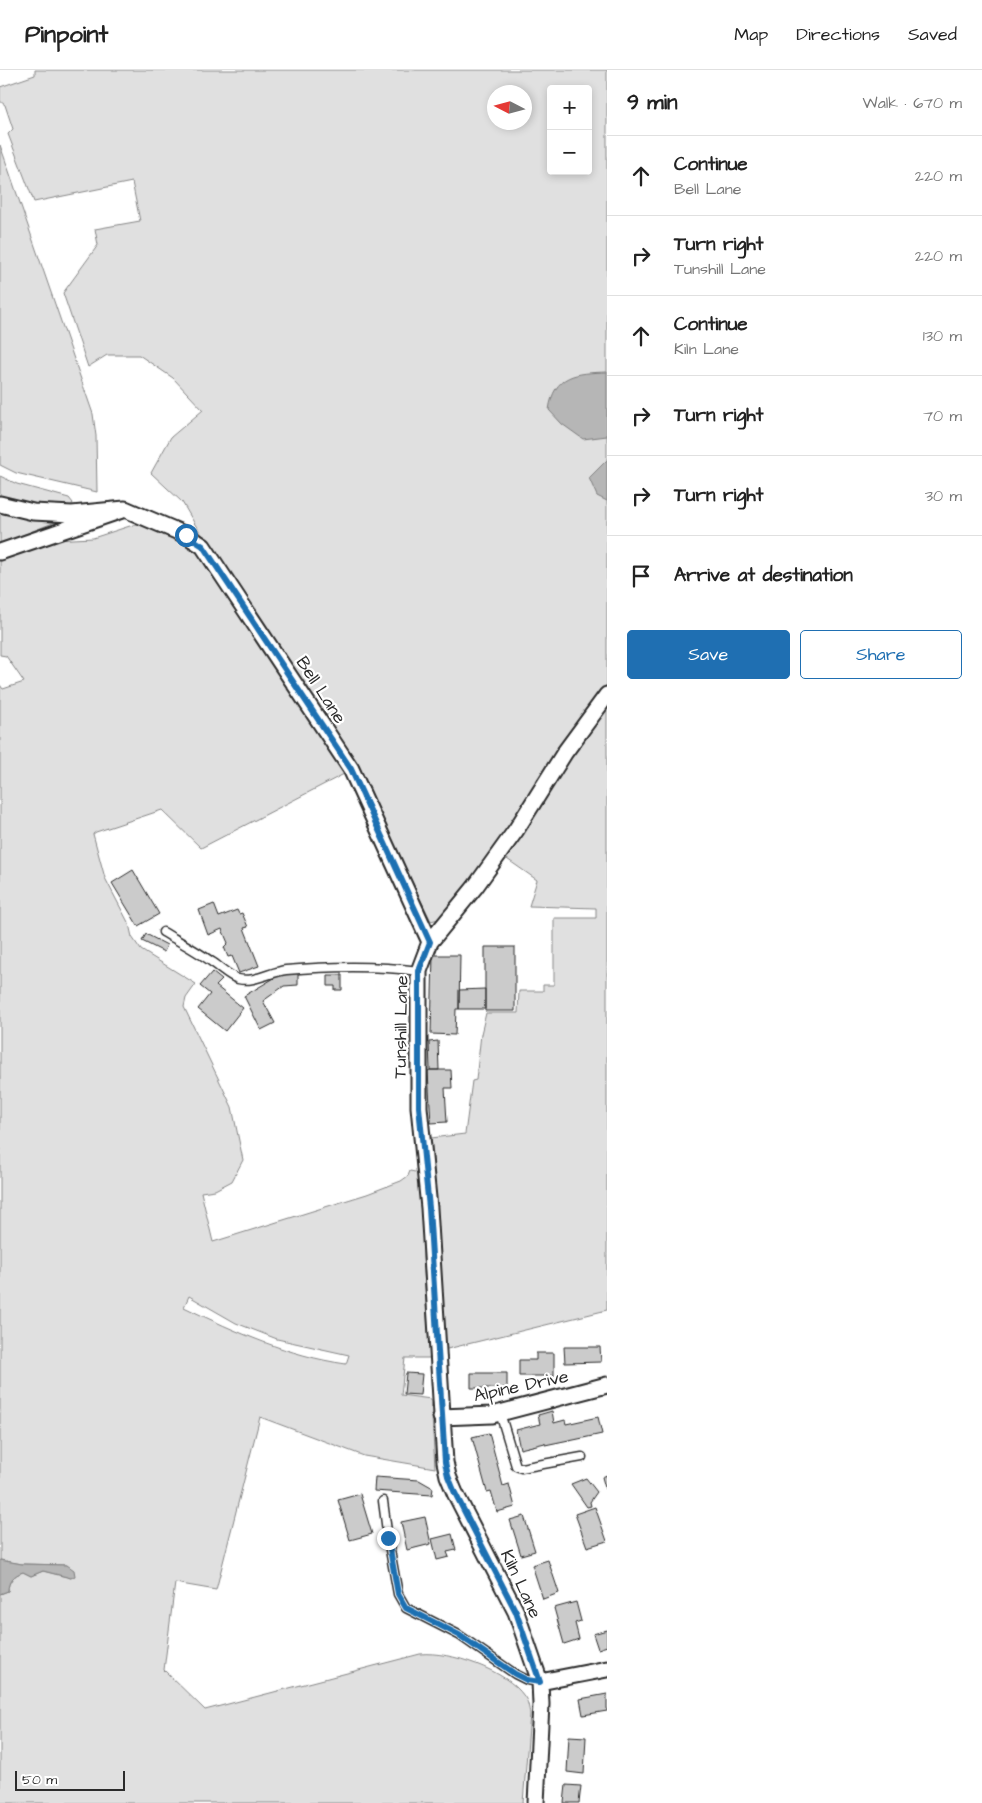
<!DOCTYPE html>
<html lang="en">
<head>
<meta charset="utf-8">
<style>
	body { margin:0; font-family:"Architects Daughter",sans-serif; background:#f2f2f2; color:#222 }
	.controls { position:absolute; right:15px; top:15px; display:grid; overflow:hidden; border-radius:5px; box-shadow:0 2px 8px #0003 }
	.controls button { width:45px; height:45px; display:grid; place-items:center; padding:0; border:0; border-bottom:1px solid #e0e0e0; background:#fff; color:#222; font:25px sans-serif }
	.compass { position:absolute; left:487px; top:15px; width:45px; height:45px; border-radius:50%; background:#fff; box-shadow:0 2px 8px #0003; rotate:276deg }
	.scale { position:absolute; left:15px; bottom:12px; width:110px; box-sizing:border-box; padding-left:5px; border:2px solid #2b2b2b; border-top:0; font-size:14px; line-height:18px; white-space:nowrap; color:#2b2b2b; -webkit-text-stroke:4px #fff; paint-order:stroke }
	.stop { position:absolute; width:15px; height:15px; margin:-11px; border:4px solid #1f6fb2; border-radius:50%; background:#fff }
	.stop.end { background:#1f6fb2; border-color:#fff; box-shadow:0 1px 5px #0008 }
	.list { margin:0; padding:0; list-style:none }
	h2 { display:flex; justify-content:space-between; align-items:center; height:65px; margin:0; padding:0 20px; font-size:21px }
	h2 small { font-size:16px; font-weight:400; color:#767676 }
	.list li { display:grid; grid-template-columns:32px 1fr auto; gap:15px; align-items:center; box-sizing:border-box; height:80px; padding:0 20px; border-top:1px solid #e0e0e0 }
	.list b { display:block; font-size:19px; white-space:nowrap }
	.list p { margin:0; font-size:16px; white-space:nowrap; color:#767676 }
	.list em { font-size:16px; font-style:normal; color:#767676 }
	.actions { display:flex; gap:10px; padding:15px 20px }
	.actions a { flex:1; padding:11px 0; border:1px solid #1f6fb2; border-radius:5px; text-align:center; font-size:18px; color:#1f6fb2 }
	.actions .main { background:#1f6fb2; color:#fff }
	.icon { flex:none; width:28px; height:28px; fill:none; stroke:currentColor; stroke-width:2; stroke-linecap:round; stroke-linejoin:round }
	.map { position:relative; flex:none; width:607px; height:1733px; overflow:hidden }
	header { display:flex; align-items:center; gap:30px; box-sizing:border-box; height:70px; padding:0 25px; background:#fff; border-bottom:1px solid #e0e0e0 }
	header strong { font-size:24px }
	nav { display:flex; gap:28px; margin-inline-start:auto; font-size:18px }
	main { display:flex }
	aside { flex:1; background:#fff }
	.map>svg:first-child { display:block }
	.green { fill:#e0e0e0; stroke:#868686; fill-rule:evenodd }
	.water { fill:#b6b6b6; stroke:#7e7e7e }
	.building { fill:#cbcbcb; stroke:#2b2b2b }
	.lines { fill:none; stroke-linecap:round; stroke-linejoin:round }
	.service-casing { stroke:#2b2b2b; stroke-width:11 }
	.minor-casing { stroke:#2b2b2b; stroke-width:19 }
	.service { stroke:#fff; stroke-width:8 }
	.minor { stroke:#fff; stroke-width:15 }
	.route { stroke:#1f6fb2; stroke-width:6 }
	.labels { text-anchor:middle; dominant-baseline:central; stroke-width:4.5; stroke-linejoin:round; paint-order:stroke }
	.street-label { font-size:18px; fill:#2b2b2b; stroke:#fff }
</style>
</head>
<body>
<header>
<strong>Pinpoint</strong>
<nav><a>Map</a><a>Directions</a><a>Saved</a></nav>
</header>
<main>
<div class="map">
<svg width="607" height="1733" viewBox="0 0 607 1733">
	<rect width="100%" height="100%" fill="#fff"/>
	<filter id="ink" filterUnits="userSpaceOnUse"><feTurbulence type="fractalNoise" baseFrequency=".02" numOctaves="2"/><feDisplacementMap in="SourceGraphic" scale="10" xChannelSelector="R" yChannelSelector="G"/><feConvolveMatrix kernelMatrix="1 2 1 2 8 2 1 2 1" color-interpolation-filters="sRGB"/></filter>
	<g filter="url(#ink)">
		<path class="green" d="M35 0H607V617L557 684 518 747 462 824 442 848 431 851 359 702 324 645 233 508 196 456 182 432 151 403 171 367 203 340 173 308 139 285H107L88 297 63 223 98 175 95 159 140 151 132 112 34 132 8 64 13 59 5 35 0 31V17L35 5ZM551 19H588V101H551ZM494 22H524V52H494Z
			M0 75 93 344 96 366 97 422 16 403 0 395Z
			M0 406 17 414 69 428 73 433 71 436C48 439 23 433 0 429Z
			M0 438 63 449 0 474Z
			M139 453 199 481 344 704 201 778 162 740 96 762 93 764 105 808 129 854 132 867 141 880 196 914 186 928 184 937 232 1037 243 1090 232 1111 215 1120 201 1122 213 1172 367 1124 401 1111 408 1106 410 1101 420 1103 424 1149 423 1187 430 1288H405L401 1325 431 1329 435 1398 364 1386 260 1347 216 1520 175 1513 164 1600 205 1640 420 1584C450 1581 506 1600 524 1626 528 1631 529 1638 530 1644L523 1733H0V1524L8 1521C8 1511 14 1505 23 1502L31 1506 43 1501 71 1508 67 1495 22 1494 0 1490V615L3 619 24 612 6 586 0 585V490L53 470 93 468ZM189 1226 236 1253 277 1269 349 1285 346 1294C289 1286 236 1262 184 1237Z
			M607 639V1240L443 1280 437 1169 438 1150 431 1068 465 1064 472 1011 476 1010 481 964 486 943H518L519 921H543V915H554V848H596V838L529 836 537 810 504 787 541 736 573 682Z"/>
		<path class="water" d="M607 302V366L583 369 562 354 549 340C554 304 576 303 607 302Z
			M607 390V431L597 426 589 408Z
			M0 1490 22 1494 67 1495 74 1500 75 1506 71 1508 43 1501 31 1506 23 1502C14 1505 8 1511 8 1521L0 1524Z"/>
		<path class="building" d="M133 800 159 844 138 856 112 813Z
			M214 834 219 847 237 840 239 844 242 843 248 857 244 858 259 896 239 903 232 886 228 887 224 877 228 873 222 859 208 865 199 840Z
			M146 864 167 875 164 882 142 871Z
			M485 877H515V941H485Z
			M433 885H460L459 939H456L455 965 431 964Z
			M212 902 222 910 216 916 243 938 225 961 198 939 210 924 200 916Z
			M298 903V915L284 916 263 931 275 953 261 960 244 926 281 904Z
			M328 905H342V920H335V916H328Z
			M485 919V939H459V920Z
			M438 971 439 1000H430L429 972Z
			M430 1000H451L452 1018H445L447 1052 431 1053 428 1001Z
			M564 1277H600L601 1292 565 1293Z
			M536 1283H554V1306H519V1290H536Z
			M406 1303 422 1304 420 1325 404 1324Z
			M471 1303H507V1318H471Z
			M552 1341 554 1353 565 1350 566 1354 598 1347 602 1364 569 1371V1370L545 1375V1373L520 1379 516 1360 540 1354 538 1345Z
			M489 1363 503 1416 509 1414 515 1437 497 1442 491 1421 487 1422 472 1367Z
			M607 1405V1425L602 1407Z
			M375 1407 419 1410 433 1418 432 1425 374 1421Z
			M586 1408 597 1422 590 1432 591 1436 587 1437 571 1414Z
			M360 1424 372 1464 350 1470 338 1430Z
			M595 1437 607 1471 587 1477 575 1444Z
			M524 1446 535 1481 521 1485 510 1450Z
			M425 1447 431 1474 407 1480 401 1452Z
			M452 1464 456 1480 447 1482 449 1487 437 1490 432 1469Z
			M548 1490 559 1523 543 1529 532 1495Z
			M576 1532 581 1551 575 1553 579 1569 564 1574 554 1538Z
			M607 1560V1576L598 1579 593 1564Z
			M607 1624V1641L583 1645 580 1629Z
			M569 1666 586 1667 584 1704 567 1702Z
			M566 1715 581 1716 579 1733H564Z"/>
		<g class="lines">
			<defs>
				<path id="service" d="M163 862C180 872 197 881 212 892 220 897 229 906 238 909 254 913 270 902 286 900 331 896 374 895 419 901
					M500 1343 516 1396 521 1398 582 1387
					M383 1431 388 1469 398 1524 406 1538 459 1565 515 1604 527 1610 540 1612"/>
				<path id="minor" d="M0 434 33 442 72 444 125 439 0 482
					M125 439 186 465 203 476 351 699 430 872
					M441 1347 492 1345 607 1315
					M540 1612 607 1599
					M536 1733 541 1634 540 1612 516 1542 455 1423 448 1406 445 1392 429 1138 419 1037V901L430 872 475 817 516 760 565 682 607 625"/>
			</defs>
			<use href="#service" class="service-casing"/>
			<use href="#minor" class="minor-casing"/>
			<use href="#service" class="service"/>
			<use href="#minor" class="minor"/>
		</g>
	</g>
	<g class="lines" filter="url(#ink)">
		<path class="route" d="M186 465 203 476 351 699 430 872 419 901V1037L429 1138 445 1392 448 1406 455 1423 516 1542 540 1612 527 1610 515 1604 459 1565 406 1538 398 1524 388 1468"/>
	</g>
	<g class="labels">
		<g class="street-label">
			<text transform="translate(321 620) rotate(57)">Bell Lane</text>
			<text transform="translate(401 957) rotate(-89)">Tunshill Lane</text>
			<text transform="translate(521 1316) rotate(-12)">Alpine Drive</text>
			<text transform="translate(521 1514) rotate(65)">Kiln Lane</text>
		</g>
	</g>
</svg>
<div class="controls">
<button>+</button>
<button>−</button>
</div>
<svg class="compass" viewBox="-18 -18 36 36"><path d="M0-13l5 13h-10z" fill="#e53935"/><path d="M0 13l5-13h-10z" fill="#767676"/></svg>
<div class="scale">50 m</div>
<div class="stop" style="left:186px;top:465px"></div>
<div class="stop end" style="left:388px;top:1468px"></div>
</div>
<aside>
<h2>9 min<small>Walk · 670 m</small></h2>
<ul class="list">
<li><svg class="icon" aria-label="ahead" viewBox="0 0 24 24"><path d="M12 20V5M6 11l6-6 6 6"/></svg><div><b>Continue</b><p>Bell Lane</p></div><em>220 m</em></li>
<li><svg class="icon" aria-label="right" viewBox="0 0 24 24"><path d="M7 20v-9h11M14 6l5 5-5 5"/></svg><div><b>Turn right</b><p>Tunshill Lane</p></div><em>220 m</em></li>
<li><svg class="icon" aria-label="ahead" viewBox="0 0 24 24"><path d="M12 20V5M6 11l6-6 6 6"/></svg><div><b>Continue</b><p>Kiln Lane</p></div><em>130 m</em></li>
<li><svg class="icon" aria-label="right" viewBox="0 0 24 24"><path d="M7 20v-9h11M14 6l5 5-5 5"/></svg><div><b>Turn right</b></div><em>70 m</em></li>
<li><svg class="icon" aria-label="right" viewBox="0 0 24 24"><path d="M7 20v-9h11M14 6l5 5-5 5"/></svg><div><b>Turn right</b></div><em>30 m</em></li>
<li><svg class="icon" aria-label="arrive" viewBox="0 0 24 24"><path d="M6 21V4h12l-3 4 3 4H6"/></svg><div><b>Arrive at destination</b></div></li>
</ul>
<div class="actions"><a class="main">Save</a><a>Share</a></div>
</aside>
</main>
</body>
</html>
